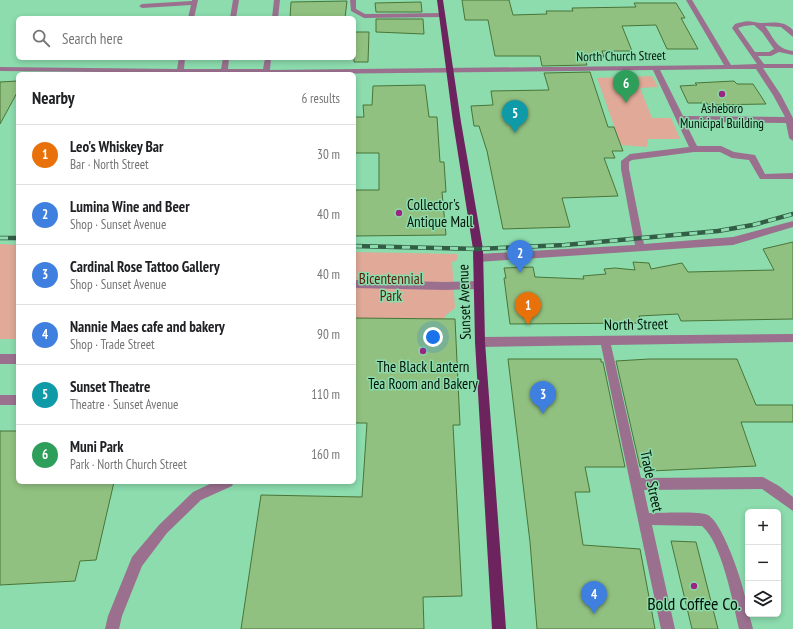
<!DOCTYPE html>
<html lang="en">
<head>
<meta charset="utf-8">
<style>
	body { margin:0; font-family:"PT Sans Narrow",sans-serif; background:#f2f2f2; color:#202124 }
	.controls { position:absolute; right:12px; bottom:12px; display:grid; overflow:hidden; border-radius:6px; box-shadow:0 2px 6px #0003 }
	.controls button { width:36px; height:36px; display:grid; place-items:center; padding:0; border:0; border-bottom:1px solid #e0e0e0; background:#fff; color:#202124; font:20px sans-serif }
	.you { position:absolute; left:433px; top:337px; width:14px; height:14px; margin:-10px; border:3px solid #fff; border-radius:50%; background:#1a73e8; box-shadow:0 0 0 6px #1a73e833 }
	.badge { display:grid; place-items:center; width:26px; height:26px; border-radius:50%; background:#0f766e; color:#fff; font-size:13px; font-weight:700 }
	.pin { position:absolute; translate:-50% -33px; filter:drop-shadow(0 1px 2px #0008) }
	.pin::after { content:''; position:absolute; top:21px; width:14px; height:12px; background:inherit; clip-path:polygon(0 0,100% 0,50% 100%) }
	.list { margin:0; padding:0; list-style:none }
	h2 { display:flex; justify-content:space-between; align-items:center; height:52px; margin:0; padding:0 16px; font-size:17px }
	h2 small { font-size:13px; font-weight:400; color:#757577 }
	.list li { display:grid; grid-template-columns:26px 1fr auto; gap:12px; align-items:center; box-sizing:border-box; height:60px; padding:0 16px; border-top:1px solid #e0e0e0 }
	.list b { display:block; font-size:15px; white-space:nowrap }
	.list p { margin:0; font-size:13px; white-space:nowrap; color:#757577 }
	.list em { font-size:13px; font-style:normal; color:#757577 }
	.icon { flex:none; width:22px; height:22px; fill:none; stroke:currentColor; stroke-width:2; stroke-linecap:round; stroke-linejoin:round }
	.map { position:relative; flex:none; width:793px; height:629px; overflow:hidden }
	.search { position:absolute; background:#fff; box-shadow:0 2px 6px #0003; left:16px; top:16px; width:340px; height:44px; display:flex; align-items:center; gap:10px; box-sizing:border-box; padding:0 14px; border-radius:6px; color:#757577; font-size:15px }
	.panel { position:absolute; background:#fff; box-shadow:0 2px 6px #0003; left:16px; top:72px; width:340px; height:412px; border-radius:6px }
	.map>svg:first-child { display:block }
	.green { fill:#e0a998 }
	.building { fill:#91c180; stroke:#497538 }
	.lines { fill:none; stroke-linecap:round; stroke-linejoin:round }
	.minor { fill:#9a708e; fill-rule:evenodd }
	.major { fill:#6d235d; fill-rule:evenodd }
	.rail-casing { stroke:#335e46; stroke-width:4.5 }
	.rail { stroke:#8cdcae; stroke-width:3; stroke-dasharray:8; stroke-linecap:butt }
	.poi-dot { fill:#9a2682; stroke:#8cdcae; stroke-width:1.5 }
	.labels { text-anchor:middle; dominant-baseline:central; stroke-width:3; stroke-linejoin:round; paint-order:stroke }
	.far-street-label { font-size:13px; fill:#001509; stroke:#8cdcae }
	.far-poi-label { font-size:13px; fill:#001509; stroke:#8cdcae }
	.poi-label { font-size:15px; fill:#001509; stroke:#8cdcae; text-anchor:start }
	.park-label { font-size:15px; fill:#5b1e0a; stroke:#8cdcae }
	.street-label { font-size:15px; fill:#001509; stroke:#8cdcae }
	.near-poi-label { font-size:18px; fill:#001509; stroke:#8cdcae }
</style>
</head>
<body>
<div class="map">
<svg width="793" height="629" viewBox="0 0 793 629">
	<rect width="100%" height="100%" fill="#8cdcae"/>
	<path class="green" d="M652 76 658 87 640 88 652 118H671L680 139H648L647 147 621 145 597 78Z
		M0 244 18 245V339H0Z
		M354 252 457 254V260L452 262 455 308 445 316 444 320H354Z"/>
	<path class="building" d="M462 0H509L513 15 547 14 546 11H573L572 8 636 7 634 3H676L685 18H681L698 49H667L656 25 622 26 632 51H602L604 57H585L587 65 542 66 540 56H495L488 20H465Z
		M347 1 345 18H290L291 2Z
		M421 2 422 12H376L375 3Z
		M376 19H423L424 34 376 32Z
		M354 32H369L368 62H354Z
		M590 72 608 127H614L623 151H612L615 158H604L618 196 562 198 570 227 503 229 487 151 479 126H474L471 106 493 105 491 91 549 90 544 73Z
		M18 81V91L0 124V82Z
		M734 81 737 84H753L766 104 708 105 707 103H688L680 86 697 85 695 83Z
		M425 85 429 117H437L440 162H444L446 192H442L446 235 354 236V190H379V153H354V117H364L363 105H372L373 86Z
		M793 242V319L681 321 678 314 639 316 642 323 510 324 504 278H506L504 268 533 267 535 277 584 279 583 276 606 274 604 269 615 268 635 270 633 262 649 263 651 269 682 263 688 272 774 270 763 249Z
		M354 318 455 319 460 425H453L462 596 423 597 424 629H241L261 495 362 497 367 423H354Z
		M508 359H601V362H603L625 467H585L590 492H575L583 545 640 549 655 629H537L530 542Z
		M649 359H737L756 405H793V422H741L756 466 650 471 649 467H640L616 361Z
		M0 431H18V482H114L96 560 80 561 75 581 0 585Z
		M671 541 696 542 718 629H692Z"/>
	<g class="lines">
		<path class="minor" d="M192 0H198L194 18H188L191 5 142 8 139 6 142 4 192 1Z
			M233 0H239L236 18H230Z
			M274 0H280L278 18H272Z
			M350 0H356V9L365 14 442 13 445 15 442 17 364 18 351 11Z
			M686 0H692L731 65 757 64 732 28 735 24C741 22 748 20 754 22 756 22 758 23 760 23 772 23 783 20 793 30V37L781 27 765 26C774 38 776 49 793 51V55L779 52 771 56H758L764 64H793V68H763L781 95 793 118V141L789 138 786 123 685 122 697 146H721L734 152 755 155 765 174 793 173V179H760L749 160 732 158 720 152H694L632 160 629 162V169L644 244 733 237 793 221V227L733 245 478 262 475 261 473 258 475 255 478 254 635 245 621 169V161L630 154 689 147 653 70 311 74 0 71V67L177 69 179 58H185L184 69H221L223 58H229L228 69H263L265 58H271L270 70 724 65ZM754 25 762 32 774 49 769 52H755L738 28 744 26ZM729 69H756L773 95 785 117 683 116 660 70Z
			M354 280 445 282 478 281 481 282 483 285 481 288 478 289 445 290 354 288Z
			M793 334V342L611 345 641 478 763 477 779 486 793 497V511L762 489 644 490 649 513C660 513 700 511 708 515 724 524 748 595 748 614H749L753 629H739C733 603 722 543 702 526L652 525 675 629H661L601 345 480 347 476 345 475 342 476 339 480 337Z
			M0 354H18V364H0Z
			M0 395H18V405H0Z
			M214 482H234L232 486 201 500 167 533 142 566 122 616 119 629H105L108 616 132 557 159 525 193 492Z"/>
		<path class="major" d="M437 0H443L461 122 483 249 485 342 506 629H492L475 342 473 249 453 122Z"/>
		<defs>
			<path id="rail" d="M0 238H18
				M354 246 478 249 565 245 718 231 753 225 793 214"/>
		</defs>
		<use href="#rail" class="rail-casing"/>
		<use href="#rail" class="rail"/>
	</g>
	<g class="poi-dot">
		<circle cx="722" cy="94" r="4"/>
		<circle cx="399" cy="213" r="4"/>
		<circle cx="423" cy="351" r="4"/>
		<circle cx="694" cy="586" r="4"/>
	</g>
	<g class="labels">
		<g class="far-street-label">
			<text transform="translate(621 56) rotate(-1)">North Church Street</text>
		</g>
		<g class="far-poi-label">
			<text x="722" y="108">Asheboro<tspan x="722" dy="15">Municipal Building</tspan></text>
		</g>
		<g class="poi-label">
			<text x="407" y="204">Collector's<tspan x="407" dy="17">Antique Mall</tspan></text>
			<text x="423" y="366" text-anchor="middle">The Black Lantern<tspan x="423" dy="17">Tea Room and Bakery</tspan></text>
		</g>
		<g class="park-label">
			<text x="391" y="278">Bicentennial<tspan x="391" dy="17">Park</tspan></text>
		</g>
		<g class="street-label">
			<text transform="translate(464 302) rotate(-92)">Sunset Avenue</text>
			<text transform="translate(636 324) rotate(-1)">North Street</text>
			<text transform="translate(652 481) rotate(78)">Trade Street</text>
		</g>
		<g class="near-poi-label">
			<text x="694" y="603">Bold Coffee Co.</text>
		</g>
	</g>
</svg>
<div class="controls">
<button>+</button>
<button>−</button>
<button><svg class="icon" aria-label="layers" viewBox="0 0 24 24"><path d="M12 4l9 5-9 5-9-5zM3 14l9 5 9-5"/></svg></button>
</div>
<div class="you"></div>
<div class="pin badge" style="left:528px;top:325px;background:#e8710a">1</div>
<div class="pin badge" style="left:520px;top:273px;background:#3f7fe0">2</div>
<div class="pin badge" style="left:543px;top:414px;background:#3f7fe0">3</div>
<div class="pin badge" style="left:594px;top:614px;background:#3f7fe0">4</div>
<div class="pin badge" style="left:515px;top:133px;background:#0f9aa8">5</div>
<div class="pin badge" style="left:626px;top:103px;background:#2e9e5b">6</div>
<div class="search"><svg class="icon" aria-label="search" viewBox="0 0 24 24"><circle cx="10" cy="10" r="6"/><path d="M15 15l6 6"/></svg>Search here</div>
<section class="panel">
<h2>Nearby<small>6 results</small></h2>
<ul class="list">
<li><span class="badge" style="background:#e8710a">1</span><div><b>Leo's Whiskey Bar</b><p>Bar · North Street</p></div><em>30 m</em></li>
<li><span class="badge" style="background:#3f7fe0">2</span><div><b>Lumina Wine and Beer</b><p>Shop · Sunset Avenue</p></div><em>40 m</em></li>
<li><span class="badge" style="background:#3f7fe0">3</span><div><b>Cardinal Rose Tattoo Gallery</b><p>Shop · Sunset Avenue</p></div><em>40 m</em></li>
<li><span class="badge" style="background:#3f7fe0">4</span><div><b>Nannie Maes cafe and bakery</b><p>Shop · Trade Street</p></div><em>90 m</em></li>
<li><span class="badge" style="background:#0f9aa8">5</span><div><b>Sunset Theatre</b><p>Theatre · Sunset Avenue</p></div><em>110 m</em></li>
<li><span class="badge" style="background:#2e9e5b">6</span><div><b>Muni Park</b><p>Park · North Church Street</p></div><em>160 m</em></li>
</ul>
</section>
</div>
</body>
</html>
